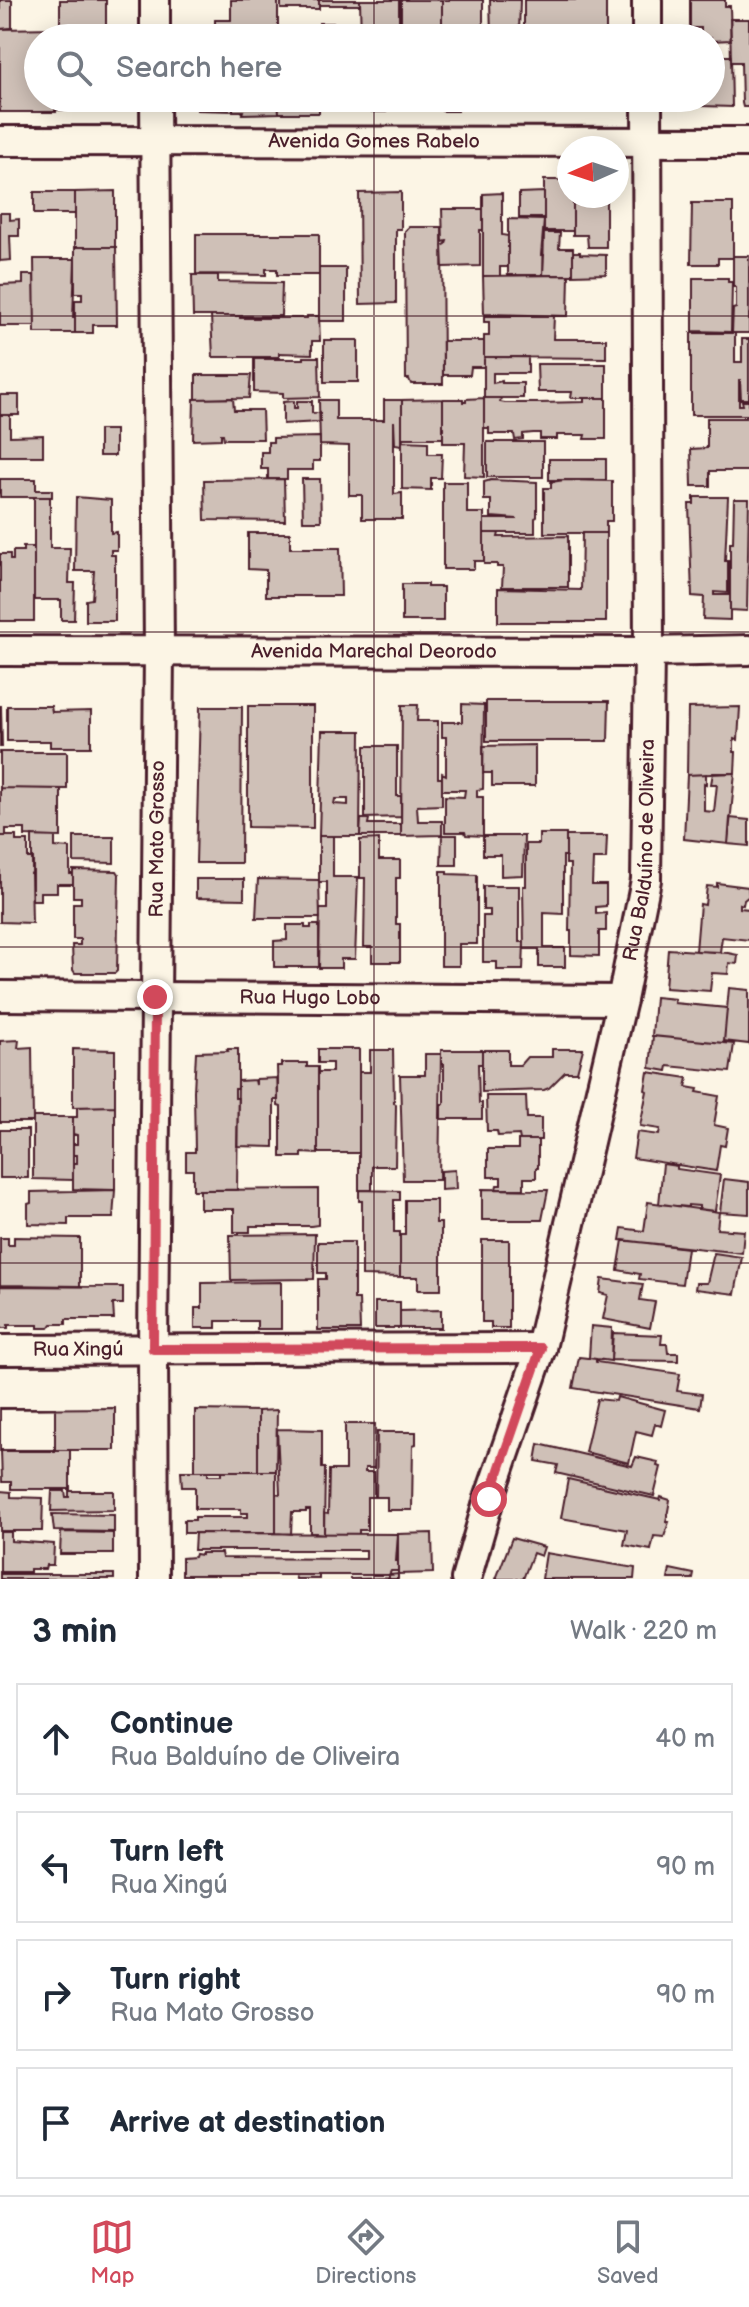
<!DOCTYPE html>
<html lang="en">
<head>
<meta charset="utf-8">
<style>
	body { margin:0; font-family:"Balsamiq Sans",sans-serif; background:#f2f2f3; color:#1f2937 }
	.compass { position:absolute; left:557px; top:136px; width:72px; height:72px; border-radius:50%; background:#fff; box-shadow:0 4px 20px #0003; rotate:267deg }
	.stop { position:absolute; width:24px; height:24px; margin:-18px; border:6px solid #d1495b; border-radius:50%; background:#fff }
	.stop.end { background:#d1495b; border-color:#fff; box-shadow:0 2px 8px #0008 }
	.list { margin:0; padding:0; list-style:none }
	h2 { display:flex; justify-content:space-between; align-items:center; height:104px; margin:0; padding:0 32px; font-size:34px }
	h2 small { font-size:26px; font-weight:400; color:#747a83 }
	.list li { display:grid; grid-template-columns:52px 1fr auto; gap:24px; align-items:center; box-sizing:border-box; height:112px; margin:0 16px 16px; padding:0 16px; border:2px solid #e0e1e3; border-radius:0px }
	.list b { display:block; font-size:30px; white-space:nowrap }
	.list p { margin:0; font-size:26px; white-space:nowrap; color:#747a83 }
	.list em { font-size:26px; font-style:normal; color:#747a83 }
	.icon { flex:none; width:44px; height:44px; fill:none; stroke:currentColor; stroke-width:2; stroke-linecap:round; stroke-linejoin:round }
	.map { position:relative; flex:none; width:749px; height:1579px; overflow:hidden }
	.search { position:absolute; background:#fff; box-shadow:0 4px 20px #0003; left:24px; right:24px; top:24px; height:88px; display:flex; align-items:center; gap:20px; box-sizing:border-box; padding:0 28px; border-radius:44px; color:#747a83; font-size:30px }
	.sheet { height:616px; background:#fff }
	nav { display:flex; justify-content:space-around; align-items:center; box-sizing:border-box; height:112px; border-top:2px solid #e0e1e3; background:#fff; font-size:22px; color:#747a83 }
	nav a { display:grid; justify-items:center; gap:4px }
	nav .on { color:#d1495b }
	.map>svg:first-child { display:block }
	.building { fill:#cfc0b7; stroke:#4a1f2b; stroke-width:2; fill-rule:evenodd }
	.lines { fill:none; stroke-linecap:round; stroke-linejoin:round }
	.minor-casing { stroke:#4a1f2b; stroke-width:34 }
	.minor { stroke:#fcf5e5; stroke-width:28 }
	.route { stroke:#d1495b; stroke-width:10 }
	.grid { fill:none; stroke:#4a1f2b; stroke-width:2; stroke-opacity:0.55 }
	.labels { text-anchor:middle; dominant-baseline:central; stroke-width:6; stroke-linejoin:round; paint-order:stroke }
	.street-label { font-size:20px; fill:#4a1f2b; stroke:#fcf5e5 }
</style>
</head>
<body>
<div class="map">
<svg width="749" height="1579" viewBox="0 0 749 1579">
	<rect width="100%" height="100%" fill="#fcf5e5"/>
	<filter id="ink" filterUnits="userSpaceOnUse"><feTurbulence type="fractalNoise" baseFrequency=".0125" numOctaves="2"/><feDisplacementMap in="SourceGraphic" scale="16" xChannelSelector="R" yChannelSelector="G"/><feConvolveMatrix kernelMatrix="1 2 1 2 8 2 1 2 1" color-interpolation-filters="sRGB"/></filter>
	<g filter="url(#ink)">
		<path class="building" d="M0 0H12V28L0 29Z
			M60 0H106V28H60Z
			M278 0V38H197V35L215 36V20H231V0Z
			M281 0H319V9H281Z
			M319 0H360V5H319Z
			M360 0H399V38H361Z
			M401 0H442V38H401Z
			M442 0H483V37L442 38Z
			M490 0H520L519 33 491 34Z
			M524 0H606V38H524Z
			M690 0H725V6H730L731 40 711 41V38H701V28H690Z
			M730 19H749V107H743L742 103 741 62H731Z
			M319 23H356L357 38H319Z
			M55 28V38H38V98H55L56 112H0V29Z
			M55 28H116V38H55Z
			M711 46H719V56H731L732 107 703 106 704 100H691V98H711Z
			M55 98H69L70 104 65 105V110H55Z
			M82 98H117V109L83 110Z
			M197 98H233V111L197 110Z
			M243 98H278L279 113 242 114 243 111H233V100H243Z
			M278 98H319V113H279Z
			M319 98H361V104L319 103Z
			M361 98H401V108H386V112H361Z
			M442 98H458V111H442Z
			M483 98H509V103H483Z
			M526 98H565V111H539V104H526Z
			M544 180H569V196H573V231H544Z
			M115 191V247H75V192Z
			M34 192H75V214H34Z
			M401 192V229H396V303L360 304 359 193Z
			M544 192V218H519V193Z
			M502 193V235L508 236V267H500V276H483V194Z
			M573 196H606V247H588L587 235H573Z
			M692 203H733V258H718V264H691Z
			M442 209H483V230H480V266L443 267 442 246 446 244 447 241 443 242Z
			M0 213H10V220L19 219V236H10L11 260 0 261Z
			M508 219 544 220 541 255H544L543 275H508Z
			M409 227H442L443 384H411L409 379H406L405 231Z
			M544 233H560L559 248H573V275H543Z
			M196 234H319V275H277V269H266V275L196 274Z
			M75 247H116L117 325H93V333H75V300H82V293H75Z
			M573 252H580V254L606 255V274L573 275Z
			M733 256H749V333H732L733 309 736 308V287H733Z
			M34 259H75L73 318H75V333H35Z
			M319 268H346V321H319Z
			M23 275H34L35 326H0V285L23 284Z
			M192 275H218V282L282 283 281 316H193Z
			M569 275 568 316 484 314 483 276Z
			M693 278H728V282H732L731 332 693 331Z
			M211 316H240V318H307V316H319L320 341H312V354L279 353V357H213Z
			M484 316H554L553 339H606V358L484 357V336H489V322H484Z
			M691 333H735V362H742V339H749V399H741L740 380H739V405H743L742 401H749V415H691Z
			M324 340H358V382H324Z
			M443 341H484V367H471L470 375H443Z
			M304 357H319L320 397 283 398V393L254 392V359H304Z
			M484 357H528V373H493V383L502 381V383H523V398H484Z
			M537 364H606V398H571L572 392H538Z
			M196 375H251L249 398 196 399Z
			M0 395H19V415H0Z
			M233 398 234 410H262L263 439H224L223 434H221V439L193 440 194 399Z
			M484 398H501L500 402 505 403H539L584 402V398H606V439H584L585 435H557V439H540V433H533L523 434V439L515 440 514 434H489V428H484Z
			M484 398V477L464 476 465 443H443V399H463V402H466V399Z
			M443 399V438H402V400Z
			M319 400H336V420H384V400H402V445L395 444 394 421V494L402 493V519H362V495H349V446L320 445Z
			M294 401V408H297V401H312V413L320 412V422L283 424V402Z
			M0 415H10V436L43 435V456H0Z
			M707 418H749V471H710V486H692L691 449 707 448Z
			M99 430H115V456H99Z
			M320 437V461H313V470H287V479H268V469H261V452H268V442H273V438Z
			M402 441 428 442V454H442L441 478H431V490L402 489Z
			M487 442H543V477H487Z
			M549 459H606V480H549Z
			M0 479H36V490H52V497H0Z
			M284 479 285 521 205 520 204 480Z
			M302 479H320L321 521H303Z
			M491 480 537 482V517L535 518V533H484V519H517L491 517V500H484V482Z
			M565 480 612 481V521H606V533H544V488H551V482Z
			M443 482H467V513H484V561H474V569H443Z
			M34 497H50V548H70L69 583H75L74 620H61V600H34Z
			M76 497 111 500V533L117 532V550H111V555H115V621H86V600L92 599 94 571H75Z
			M694 497H728L725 561H728V593L714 592V595H730V620L703 619 704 597 692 596 689 504H694Z
			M734 499H749L747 611 730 610V543H733Z
			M248 533H290V548H340L341 596H266V570L248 569Z
			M484 533H499L498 537 568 536V587H502L503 567H497V564H484Z
			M582 533H606V622H498V588L581 590Z
			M23 547H34V621H0V554H10V560H13V551H23Z
			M402 584H427V587H443V621H402Z
			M486 701H609L608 741H486Z
			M462 704 484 705 483 789 477 790V797H483V836L466 835 465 832H445V796L464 797 465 790H442V773L446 775V737H442V722H462Z
			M402 705H418L417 721H438V778H442V805L417 806 418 821H442V835L401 836Z
			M0 706H1L2 747H0Z
			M7 706H51L52 712 91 711V747H50V741H7Z
			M248 706H313V828L248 827Z
			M200 707H242L241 863H196Z
			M740 707 738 740 734 739V752H736L735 773 687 775 688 708Z
			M322 731H361L360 836H319ZM335 799H348V805L334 804Z
			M535 745V786H492V773H483V746Z
			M365 746H397V796H401V817L365 818Z
			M0 752H67V789L0 788Z
			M713 773H735L728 844 684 839 687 775 706 774V784L704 783V811L714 812 717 784H711Z
			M0 788 61 789V837L25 836V829H6V836H0Z
			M730 818 749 820V846L728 844Z
			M361 819H369L368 824H401V836H360Z
			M539 834H566V856H563V914L544 913V948H565V967H539V949H524L523 886H526V844H539Z
			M442 835H457V865H441Z
			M0 836H16V841H28V858H33V875L31 874 32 923 0 922Z
			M32 836 55 837V847L70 848V874H73V884H57V892H40V900H32Z
			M319 836H333V877H358L355 959H341V968H319L320 909H327V882H319Z
			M483 836H524L523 875 501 876V855H483Z
			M566 836H607L606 859H593L592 885H606V906L596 907V914L606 913V931H599V956L571 955V931H569L570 864H566Z
			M74 837H114V863L74 862Z
			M379 839V860H400V878H396V924H400V962H372V947H364L365 878H360V840Z
			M73 870 117 871 119 874 117 971 115 973H75L73 970 72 945H80V939H73V903H81V897H73Z
			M441 871H447V874L477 875V944H459V966H441Z
			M196 879H244V899L196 898Z
			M258 879 319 880 320 918H256Z
			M717 883 748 887 749 896 744 900 743 905 740 904V908L749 909V940L722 937 720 952 696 951 700 904 705 905 707 886 717 887Z
			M483 886H519V942H524L523 970H497V962H483V916H490V910H483Z
			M287 925H305V928H311V925H319V967H274V941L287 940Z
			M668 949 728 953 738 955 737 964 729 963 728 974 712 973 710 991 665 988Z
			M729 988 749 990V1044L724 1041Z
			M655 997 675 999 674 1003 727 1008 724 1043 652 1036Z
			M653 1036 734 1044 730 1072 668 1066 667 1071 650 1068Z
			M19 1040 18 1048 32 1047 33 1122H0V1041Z
			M73 1049 115 1050V1106L73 1107Z
			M227 1049H238V1089H235V1098H238L237 1190H193V1170H186V1152H195L194 1091 196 1052 228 1051Z
			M318 1049H359V1153H318V1072H332V1063H318Z
			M552 1049H583L577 1072H565L549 1088 544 1090 482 1092V1050H508V1065H520L527 1057H552Z
			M370 1050H393L394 1103 396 1104 395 1166H372V1190H359V1072H370Z
			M441 1050H482V1064H478L479 1103H482V1119H441V1104H444V1064H441Z
			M425 1054H441L439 1180H403L400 1075H425Z
			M281 1063H307V1067H318V1154L302 1153V1157H281V1107L278 1106 277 1066H281Z
			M648 1072 688 1078 686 1087 698 1089 697 1092 719 1096 714 1125 728 1128 725 1146 720 1145 716 1171 633 1158 637 1132 659 1135 660 1129 640 1126 647 1091 645 1090Z
			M278 1078V1100H274V1147L237 1146 238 1081 255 1080 256 1085V1079Z
			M486 1096H526L527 1118H541V1140H520L519 1135 498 1136 497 1131H487Z
			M115 1106V1190L73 1189V1163H77V1155H73V1144H77V1135L73 1134V1117H77V1107Z
			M33 1117H73V1180L33 1179Z
			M0 1130H28V1178H0Z
			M518 1140H538V1168H536V1178H524V1189H496L497 1185H501V1177H488V1149H518Z
			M663 1164 677 1166V1169L720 1175 715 1211 699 1209V1206L688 1205V1207L659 1204Z
			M455 1170 456 1189 441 1190V1171Z
			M724 1179 749 1182V1214L720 1212Z
			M318 1189V1225L311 1226H250V1232H234V1209H200V1190Z
			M482 1189 548 1190 542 1220H482Z
			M115 1190 113 1218H68V1225L28 1224V1204L31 1203V1192Z
			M359 1190 400 1191V1200H394V1232H400V1277L362 1276V1201H359Z
			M405 1200H436V1223H441V1290H418V1277H400V1235H405Z
			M648 1202 719 1212 717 1229 744 1231 742 1253 620 1240 622 1228 644 1231Z
			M315 1234 314 1279 231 1280 230 1235Z
			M14 1237 80 1238V1286L0 1285V1238H8V1245H14Z
			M482 1240H509V1328H491V1322H482Z
			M623 1240 687 1248 682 1284 639 1279 640 1274 618 1270Z
			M318 1242H354V1299H359L360 1330H318V1279H326V1273H318Z
			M714 1253 742 1257 735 1294 695 1289 696 1283H707Z
			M602 1279 643 1284 640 1300 655 1302 650 1328 603 1319 608 1295 600 1293Z
			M281 1282V1329H257V1321H216V1328H195V1308H202V1283Z
			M0 1286 123 1287V1304H113L114 1319H66V1324H52L49 1328H38V1325H8V1328H0Z
			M375 1302H400V1328H375Z
			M441 1310V1328H400V1311Z
			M591 1326 612 1328 611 1361 589 1358Z
			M613 1333 662 1335 661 1344H667L668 1353H678V1361L611 1360Z
			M579 1357 596 1359V1362L680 1374 677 1391 702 1394 700 1408 573 1388Z
			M617 1397 665 1410 661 1426 655 1424 652 1435 636 1431 629 1463 585 1452 597 1399 616 1401Z
			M0 1408H55V1451H0Z
			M115 1408V1450H0V1409Z
			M195 1410 258 1411V1471H195Z
			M277 1410 276 1471H258V1411Z
			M345 1424H375L374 1468H365V1472H374V1497H367V1530H359V1534H324V1513L328 1514 329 1470H345Z
			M277 1429 322 1430V1468H325L324 1534 310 1533V1510H306V1512H292L291 1534 276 1533V1493L280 1494Z
			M377 1432H416V1444L413 1445 412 1510H387V1497H376Z
			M539 1444 632 1466 636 1457 658 1462 657 1466 661 1467 654 1496 556 1473 558 1465 536 1461Z
			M1 1450H70V1489H11V1482H2Z
			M181 1471H208V1475H222V1471H276V1533H184V1520H195V1517H248V1513H241V1509H195V1487H182Z
			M568 1479 660 1500 661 1497 670 1500 666 1522H669L664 1537 654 1536 651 1550 624 1545 627 1530 561 1518Z
			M0 1491 11 1492V1497L43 1498 42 1531H0Z
			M52 1491H65L66 1497H69V1491H114V1510L51 1511Z
			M52 1514 114 1515V1532L54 1531Z
			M0 1532H11V1541L54 1544 53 1565H46L45 1569H30V1572H0Z
			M61 1532 113 1533V1554H60Z
			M195 1533 398 1534 396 1561H398V1571H391L389 1575H182V1558L194 1557 195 1554 201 1555V1553H221L222 1558 366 1559V1550H194Z
			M432 1533 433 1573 398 1574V1534Z
			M512 1538 544 1547 541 1556 533 1553 523 1579H496Z
			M546 1553 635 1568 634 1579H542Z
			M670 1569 694 1574 693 1579H668Z
			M0 1574H114V1579H0Z
			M398 1574V1579H349L389 1578V1575Z
			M295 1575H319V1579H296Z"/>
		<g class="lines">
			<defs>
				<g id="minor">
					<path d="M647 0V38"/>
					<path d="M155 38V0"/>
					<path id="s1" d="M0 141 749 142"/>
					<path id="s2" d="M0 651 649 652 749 650"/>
					<path id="s3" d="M0 996 622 1000"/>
					<path id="s4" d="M0 1350 541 1348"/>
					<path id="s5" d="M154 1579 153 1349 159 651 155 98"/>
					<path id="s6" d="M466 1579 489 1499 541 1348 622 1000 646 880 649 652 647 98"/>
				</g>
			</defs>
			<use href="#minor" class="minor-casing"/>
			<use href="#minor" class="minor"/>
		</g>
	</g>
	<g class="lines" filter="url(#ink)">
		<path class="route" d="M155 997 153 1349 541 1348 489 1499"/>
	</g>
	<path class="grid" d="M374 0V38M374 98V1579M0 316H749M0 632H749M0 947H749M0 1263H749"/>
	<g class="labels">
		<g class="street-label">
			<text stroke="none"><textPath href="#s1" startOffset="374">Avenida Gomes Rabelo</textPath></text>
			<text stroke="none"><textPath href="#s2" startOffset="374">Avenida Marechal Deorodo</textPath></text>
			<text stroke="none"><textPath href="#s5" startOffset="740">Rua Mato Grosso</textPath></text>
			<text stroke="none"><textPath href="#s6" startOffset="752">Rua Balduíno de Oliveira</textPath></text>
			<text stroke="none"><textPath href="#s3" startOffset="310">Rua Hugo Lobo</textPath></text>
			<text stroke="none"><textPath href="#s4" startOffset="78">Rua Xingú</textPath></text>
		</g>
	</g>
</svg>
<svg class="compass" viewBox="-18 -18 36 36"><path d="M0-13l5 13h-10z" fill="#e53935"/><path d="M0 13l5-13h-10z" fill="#747a83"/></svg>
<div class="stop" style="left:489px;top:1499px"></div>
<div class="stop end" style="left:155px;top:997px"></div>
<div class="search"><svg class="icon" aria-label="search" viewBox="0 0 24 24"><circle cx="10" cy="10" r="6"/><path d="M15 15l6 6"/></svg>Search here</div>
</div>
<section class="sheet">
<h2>3 min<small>Walk · 220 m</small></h2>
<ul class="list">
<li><svg class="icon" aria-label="ahead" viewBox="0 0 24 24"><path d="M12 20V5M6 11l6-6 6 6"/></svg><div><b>Continue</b><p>Rua Balduíno de Oliveira</p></div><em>40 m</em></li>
<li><svg class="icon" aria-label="left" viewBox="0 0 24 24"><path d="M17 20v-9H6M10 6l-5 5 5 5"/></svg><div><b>Turn left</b><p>Rua Xingú</p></div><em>90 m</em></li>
<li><svg class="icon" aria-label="right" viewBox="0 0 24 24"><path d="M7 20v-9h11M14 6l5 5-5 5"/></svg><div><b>Turn right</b><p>Rua Mato Grosso</p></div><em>90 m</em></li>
<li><svg class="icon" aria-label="arrive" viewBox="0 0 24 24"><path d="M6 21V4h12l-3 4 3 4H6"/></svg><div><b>Arrive at destination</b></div></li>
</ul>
</section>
<nav>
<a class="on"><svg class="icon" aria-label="map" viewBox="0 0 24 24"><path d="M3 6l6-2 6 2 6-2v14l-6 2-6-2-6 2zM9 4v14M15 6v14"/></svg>Map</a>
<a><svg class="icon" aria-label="directions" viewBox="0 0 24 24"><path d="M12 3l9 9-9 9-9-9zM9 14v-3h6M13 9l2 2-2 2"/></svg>Directions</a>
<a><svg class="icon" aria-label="saved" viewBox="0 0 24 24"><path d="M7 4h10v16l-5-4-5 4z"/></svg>Saved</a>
</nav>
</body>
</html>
